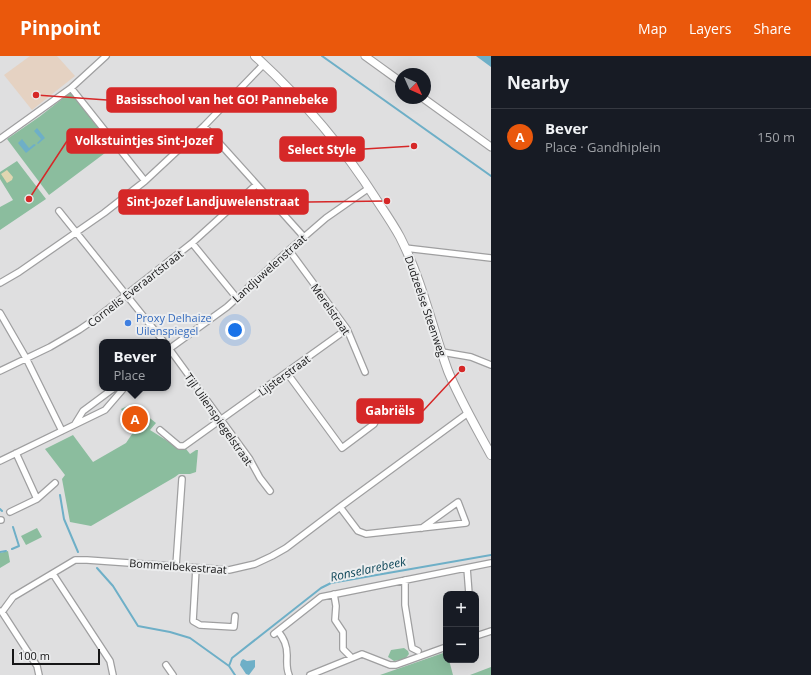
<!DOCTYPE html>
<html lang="en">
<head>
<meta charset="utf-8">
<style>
	body { margin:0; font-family:"Open Sans",sans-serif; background:#20242c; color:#f1f3f6 }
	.controls { position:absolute; right:12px; bottom:12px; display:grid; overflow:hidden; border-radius:8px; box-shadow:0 4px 16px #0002 }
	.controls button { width:36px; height:36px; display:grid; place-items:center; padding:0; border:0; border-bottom:1px solid #363941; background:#171b24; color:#f1f3f6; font:20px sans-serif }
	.compass { position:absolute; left:395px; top:12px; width:36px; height:36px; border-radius:50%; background:#171b24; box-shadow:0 4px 16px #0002; rotate:135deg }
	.scale { position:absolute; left:12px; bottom:10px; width:88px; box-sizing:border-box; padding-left:4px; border:2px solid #161617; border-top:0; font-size:11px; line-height:14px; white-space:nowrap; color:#161617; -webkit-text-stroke:3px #ecedee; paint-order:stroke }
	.you { position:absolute; left:235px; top:274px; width:14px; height:14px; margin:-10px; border:3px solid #fff; border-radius:50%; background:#1a73e8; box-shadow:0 0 0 6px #1a73e833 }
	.badge { display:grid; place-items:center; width:26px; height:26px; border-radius:50%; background:#ea580c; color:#fff; font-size:13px; font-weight:700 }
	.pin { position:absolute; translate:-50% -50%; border:2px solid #fff; box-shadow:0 1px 4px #0006 }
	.popup { position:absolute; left:99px; top:283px; width:72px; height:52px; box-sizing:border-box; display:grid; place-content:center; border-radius:8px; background:#171b24; filter:drop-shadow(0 1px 3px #0005); font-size:13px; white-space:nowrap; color:#9ea1a6 }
	.popup b { font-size:15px; color:#f1f3f6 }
	.popup::after { content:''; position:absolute; left:50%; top:100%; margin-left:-8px; border:8px solid transparent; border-top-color:#171b24 }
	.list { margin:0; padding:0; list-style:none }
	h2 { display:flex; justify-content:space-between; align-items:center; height:52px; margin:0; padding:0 16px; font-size:17px }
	h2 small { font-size:13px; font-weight:400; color:#9ea1a6 }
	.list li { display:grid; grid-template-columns:26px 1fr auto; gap:12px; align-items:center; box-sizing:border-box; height:56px; padding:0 16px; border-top:1px solid #363941 }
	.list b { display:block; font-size:15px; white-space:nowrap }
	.list p { margin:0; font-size:13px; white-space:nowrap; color:#9ea1a6 }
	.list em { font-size:13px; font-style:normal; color:#9ea1a6 }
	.map { position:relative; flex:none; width:491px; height:619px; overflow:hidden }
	header { display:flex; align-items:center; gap:24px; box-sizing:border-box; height:56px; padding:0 20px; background:#ea580c; color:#fff }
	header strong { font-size:19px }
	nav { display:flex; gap:22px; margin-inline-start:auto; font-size:14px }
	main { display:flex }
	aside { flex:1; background:#171b24 }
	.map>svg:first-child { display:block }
	.education { fill:#e5d2c2 }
	.green { fill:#8bbd9e }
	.sand { fill:#e0d6b1 }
	.water { fill:#6eafc7 }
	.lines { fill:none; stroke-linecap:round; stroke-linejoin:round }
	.stream { stroke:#6eafc7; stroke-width:2 }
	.minor-casing { stroke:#9f9fa0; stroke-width:8 }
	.tertiary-casing { stroke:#9f9fa0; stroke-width:9 }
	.secondary-casing { stroke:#9f9fa0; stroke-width:10 }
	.minor { stroke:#fff; stroke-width:5.5 }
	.tertiary { stroke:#fff; stroke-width:7 }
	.secondary { stroke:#fff; stroke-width:8 }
	.shop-dot { fill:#3f7fe0; stroke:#ecedee; stroke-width:1.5 }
	.labels { text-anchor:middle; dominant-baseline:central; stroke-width:4; stroke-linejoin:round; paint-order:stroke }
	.street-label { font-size:11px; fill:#161617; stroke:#ecedee }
	.shop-label { font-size:11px; fill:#366cbe; stroke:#ecedee; text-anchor:start }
	.water-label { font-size:12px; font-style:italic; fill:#10485a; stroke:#ecedee }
	.leader { fill:none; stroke:#d62828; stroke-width:1.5 }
	.callout-dot { fill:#d62828; stroke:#ecedee; stroke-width:1.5 }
	.callout { fill:#d62828; stroke:#d62828; stroke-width:1.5 }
	.callout-label { font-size:12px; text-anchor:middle; font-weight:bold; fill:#fff }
</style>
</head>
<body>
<header>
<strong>Pinpoint</strong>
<nav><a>Map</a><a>Layers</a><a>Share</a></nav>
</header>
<main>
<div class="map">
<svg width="491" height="619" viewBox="0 0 491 619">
	<rect width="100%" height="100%" fill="#dfdfe0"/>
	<path class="education" d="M30 0H57L75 20 32 54 4 19Z"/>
	<path class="green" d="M71 36 113 91 49 139 7 83 39 61Z
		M17 105 46 143 0 174V151L13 144 0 123V116Z
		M132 348 156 367 150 374 177 391 186 393 190 398 196 394H198L196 416 190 418H179L175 421 91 470 70 466 62 423 65 419 45 393 73 379 93 406 126 387 134 375 121 353Z
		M37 472 42 481 26 489 21 480Z
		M8 495 10 506 0 512V497Z
		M404 592 408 595 409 598 405 603 394 605 388 601 391 594Z
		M446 596V604H449L453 619H380Z
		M491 611V619H470Z"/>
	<path class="sand" d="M7 114 13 121 12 124 7 127 1 118Z"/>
	<path class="water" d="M476 0H491V11Z
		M37 72 45 82 38 88 37 87 41 83 34 75Z
		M22 83 29 92 34 88 36 89 26 97 18 87Z
		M243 603 247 605 255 604V611L249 619 246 618 240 609 241 605Z"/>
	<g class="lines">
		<path class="stream" d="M322 0 491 120
			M60 439 64 463 78 496
			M0 453 2 455
			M12 493 19 490 13 471
			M0 496 6 495
			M97 512 113 530 138 570 170 576 190 582 229 610 235 619
			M229 610 232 602 321 532 331 527 491 499"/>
		<defs>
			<path id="minor" d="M71 32 145 125
				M204 70 304 181
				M0 83 71 32 106 0
				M59 155 164 286
				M192 187 236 241
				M405 192 491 202
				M289 194 347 273 365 316
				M0 227 19 216 104 157 145 125 204 70 264 8
				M0 257 26 302 62 375
				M168 291 249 402 260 422 270 435
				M169 293 227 251 289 194 326 162 369 132
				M442 296 471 301 491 309
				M0 315 50 291 79 274 98 261 192 187 256 129
				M287 317 342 392 374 368 377 362
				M75 368 83 355 114 332
				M160 374 179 390H184L347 273
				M16 397 37 443 55 427
				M0 405 105 354 124 332
				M340 451 358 475 366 478 466 467 458 446 422 472
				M10 456 37 443
				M0 464H1
				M176 510 182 423
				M196 512 193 565 200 569 234 571 235 560
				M467 512 469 538
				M53 518 110 605 113 619
				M405 524V549L412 592 418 595
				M334 538 336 550 335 564 343 576V593L350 600
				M0 555 2 556 13 541 75 504H87L229 514 255 508 272 500 286 492 340 451 468 357
				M2 556 37 610 39 619
				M278 575C284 583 287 589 287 599 287 607 286 612 289 619
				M274 578 321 541 491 507
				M476 580 491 575
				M166 609 173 619
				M310 619 362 598 390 609H396L446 591"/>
			<path id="tertiary" d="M365 0 401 26
				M423 42 491 91"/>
			<path id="secondary" d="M255 0C302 43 342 89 376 143 384 155 393 168 400 181 422 224 432 271 448 315 460 344 476 371 491 399"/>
		</defs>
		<use href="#minor" class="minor-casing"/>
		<use href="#tertiary" class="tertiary-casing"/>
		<use href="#secondary" class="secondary-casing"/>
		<use href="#minor" class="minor"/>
		<use href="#tertiary" class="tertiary"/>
		<use href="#secondary" class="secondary"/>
	</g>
	<circle class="shop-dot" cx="128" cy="267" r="4"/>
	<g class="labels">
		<g class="street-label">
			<text transform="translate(269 212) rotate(-42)">Landjuwelenstraat</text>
			<text transform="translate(135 232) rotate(-38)">Cornelis Everaartstraat</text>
			<text transform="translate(426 250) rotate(71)">Dudzeelse Steenweg</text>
			<text transform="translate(331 253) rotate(55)">Merelstraat</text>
			<text transform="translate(284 319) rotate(-36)">Lijsterstraat</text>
			<text transform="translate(219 363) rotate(55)">Tijl Uilenspiegelstraat</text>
			<text transform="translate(178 510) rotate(4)">Bommelbekestraat</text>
		</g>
		<g class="shop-label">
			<text x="136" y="261">Proxy Delhaize<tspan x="136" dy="13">Uilenspiegel</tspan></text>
		</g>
		<g class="water-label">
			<text transform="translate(368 513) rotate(-12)">Ronselarebeek</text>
		</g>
	</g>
	<path class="leader" d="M36 39L107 44M29 143L67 85M414 90L364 93M387 145L308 146M462 313L423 355"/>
	<g class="callout-dot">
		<circle cx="36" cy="39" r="4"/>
		<circle cx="29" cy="143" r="4"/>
		<circle cx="414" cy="90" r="4"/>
		<circle cx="387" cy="145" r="4"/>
		<circle cx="462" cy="313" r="4"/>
	</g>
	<g class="callout">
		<rect x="107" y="32" width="229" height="24" rx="4"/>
		<rect x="67" y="73" width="155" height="24" rx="4"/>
		<rect x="280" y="81" width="84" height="24" rx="4"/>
		<rect x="119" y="134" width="189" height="24" rx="4"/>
		<rect x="357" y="343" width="66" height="24" rx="4"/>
	</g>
	<g class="callout-label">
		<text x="222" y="48">Basisschool van het GO! Pannebeke</text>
		<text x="144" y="89">Volkstuintjes Sint-Jozef</text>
		<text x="322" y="98">Select Style</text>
		<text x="213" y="150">Sint-Jozef Landjuwelenstraat</text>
		<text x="390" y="359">Gabriëls</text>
	</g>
</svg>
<div class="controls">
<button>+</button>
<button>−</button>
</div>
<svg class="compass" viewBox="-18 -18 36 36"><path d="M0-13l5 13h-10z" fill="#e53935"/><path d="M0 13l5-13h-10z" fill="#9ea1a6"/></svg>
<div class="scale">100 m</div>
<div class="you"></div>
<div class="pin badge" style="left:135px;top:363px">A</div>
<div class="popup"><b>Bever</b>Place</div>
</div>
<aside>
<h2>Nearby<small></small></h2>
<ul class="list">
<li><span class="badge">A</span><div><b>Bever</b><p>Place · Gandhiplein</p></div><em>150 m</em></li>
</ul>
</aside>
</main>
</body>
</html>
